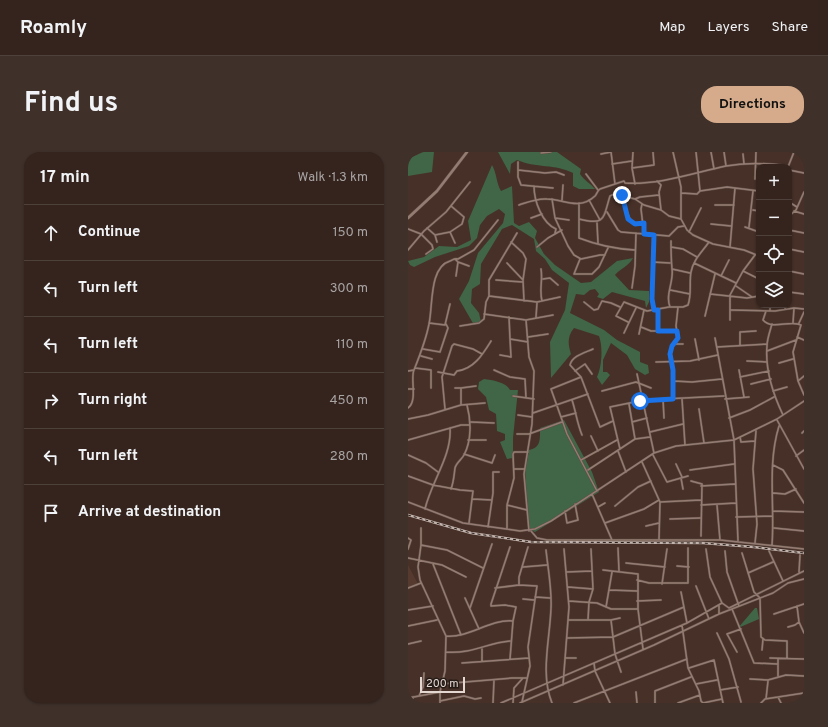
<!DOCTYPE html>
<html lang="en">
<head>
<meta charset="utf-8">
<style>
	body { margin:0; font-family:Overpass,sans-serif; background:#3f302a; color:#f1f3f6 }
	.controls { position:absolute; right:12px; top:12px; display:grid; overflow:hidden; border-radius:8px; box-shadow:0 1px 3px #0004 }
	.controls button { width:36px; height:36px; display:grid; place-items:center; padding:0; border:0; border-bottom:1px solid #4e413b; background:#34241d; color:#f1f3f6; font:20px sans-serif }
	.scale { position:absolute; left:12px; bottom:10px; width:45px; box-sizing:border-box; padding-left:4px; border:2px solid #e4d6d1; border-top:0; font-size:11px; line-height:14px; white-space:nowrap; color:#e4d6d1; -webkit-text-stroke:3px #251b17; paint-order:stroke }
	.stop { position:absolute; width:12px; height:12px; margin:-9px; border:3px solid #1a73e8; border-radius:50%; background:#fff }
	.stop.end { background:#1a73e8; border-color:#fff; box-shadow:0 1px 4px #0008 }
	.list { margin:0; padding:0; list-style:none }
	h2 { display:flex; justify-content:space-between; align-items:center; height:52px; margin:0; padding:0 16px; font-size:17px }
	h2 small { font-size:13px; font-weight:400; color:#a9a4a4 }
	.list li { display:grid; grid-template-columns:26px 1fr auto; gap:12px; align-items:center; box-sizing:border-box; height:56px; padding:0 16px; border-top:1px solid #4e413b }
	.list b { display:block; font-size:15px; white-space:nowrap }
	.list em { font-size:13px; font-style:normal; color:#a9a4a4 }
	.icon { flex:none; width:22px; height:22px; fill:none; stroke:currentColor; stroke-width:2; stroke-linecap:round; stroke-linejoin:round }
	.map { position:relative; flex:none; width:396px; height:551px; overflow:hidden; border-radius:16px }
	header { display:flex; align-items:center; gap:24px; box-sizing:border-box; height:56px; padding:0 20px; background:#34241d; border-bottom:1px solid #4e413b }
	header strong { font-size:19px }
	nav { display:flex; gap:22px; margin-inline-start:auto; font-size:14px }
	.intro { display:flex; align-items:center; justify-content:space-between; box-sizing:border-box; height:96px; padding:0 24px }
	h1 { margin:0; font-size:28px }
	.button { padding:10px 18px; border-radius:16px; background:#d6ab8b; color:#111; font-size:14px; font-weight:700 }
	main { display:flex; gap:24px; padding:0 24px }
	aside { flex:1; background:#34241d; border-radius:16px; box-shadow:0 1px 3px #0004 }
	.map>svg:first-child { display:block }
	.built { fill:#563a2f }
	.green { fill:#406547 }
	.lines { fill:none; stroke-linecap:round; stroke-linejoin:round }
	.minor-casing { stroke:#5f4d46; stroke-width:2.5 }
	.secondary-casing { stroke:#5f4d46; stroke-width:3.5 }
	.minor { stroke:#957c72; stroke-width:1.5 }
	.secondary { stroke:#957c72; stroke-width:2.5 }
	.rail-casing { stroke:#c2b2ac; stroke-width:2.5 }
	.rail { stroke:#251b17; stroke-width:1; stroke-dasharray:3; stroke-linecap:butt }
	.route { stroke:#1a73e8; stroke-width:5 }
</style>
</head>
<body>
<header>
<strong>Roamly</strong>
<nav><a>Map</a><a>Layers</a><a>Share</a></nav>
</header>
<div class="intro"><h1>Find us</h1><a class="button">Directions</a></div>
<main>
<aside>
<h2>17 min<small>Walk · 1.3 km</small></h2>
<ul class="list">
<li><svg class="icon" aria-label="ahead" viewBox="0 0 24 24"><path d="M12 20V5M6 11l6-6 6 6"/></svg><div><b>Continue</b></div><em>150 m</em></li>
<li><svg class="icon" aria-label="left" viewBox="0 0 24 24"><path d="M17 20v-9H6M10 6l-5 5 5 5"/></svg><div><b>Turn left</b></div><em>300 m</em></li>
<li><svg class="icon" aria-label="left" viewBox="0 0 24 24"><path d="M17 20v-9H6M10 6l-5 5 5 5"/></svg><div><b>Turn left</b></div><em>110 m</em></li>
<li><svg class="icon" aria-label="right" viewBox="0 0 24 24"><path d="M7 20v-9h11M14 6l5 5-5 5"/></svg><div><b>Turn right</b></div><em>450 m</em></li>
<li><svg class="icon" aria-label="left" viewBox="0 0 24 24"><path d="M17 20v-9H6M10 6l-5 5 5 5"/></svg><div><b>Turn left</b></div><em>280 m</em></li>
<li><svg class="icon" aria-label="arrive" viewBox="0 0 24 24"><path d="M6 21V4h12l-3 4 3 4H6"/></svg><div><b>Arrive at destination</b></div></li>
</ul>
</aside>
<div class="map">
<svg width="396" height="551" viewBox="0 0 396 551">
	<rect width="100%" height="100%" fill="#463027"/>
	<path class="built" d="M0 413 10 432 0 436Z"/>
	<path class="green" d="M15 0H26L24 20 0 24V7Z
		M90 0H149L173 17 172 22C177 29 182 31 187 37H171L165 34V21C148 12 127 16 109 8L103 12 102 22Z
		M84 13C89 22 88 30 93 39L104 34 106 71 111 74 121 70 129 79 127 86 136 102 147 113 173 131 183 130 209 109 225 106C221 114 213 116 207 123L221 138 241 139V150L238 156 237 149 204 140 195 147 189 145 191 142 187 137 182 138 176 143 168 142 162 161 196 178 209 188 232 200V210L240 213 241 221 237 223 227 217 219 203 203 191 195 208V220H199L202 223 194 233 189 225C194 214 195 195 191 184L166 176C159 185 160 192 163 202L143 226 142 190 157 158 161 131 144 118 137 107 128 99 126 87 104 73 94 77 73 112 72 132 64 137 63 151 71 161 73 170 66 173 51 147 61 129 70 101 95 71 97 62 91 57 79 64 72 73 69 86 61 94 27 105 6 115 2 113 0 109 16 105 31 94 49 95 63 88 60 69Z
		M76 227C84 228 98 230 102 238H110L105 286V306L99 307 92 290 97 288V282L89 279 88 262 81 258 78 245 70 237 71 230Z
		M156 268 184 320 191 340 127 380 120 377 117 319 121 298C133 296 132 287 132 276Z
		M347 456H349L351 467 330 476Z"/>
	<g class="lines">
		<defs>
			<path id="minor" d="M203 0 207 32
				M225 0 224 16 227 32
				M265 0 273 35V67L279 78 285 83 305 92 336 98 351 104
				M288 0 292 39
				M303 0 306 17
				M316 0 318 14
				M133 1 143 0
				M193 2 203 0
				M335 2 336 12
				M110 10V25L113 33 145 36
				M204 12 224 9
				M380 15 386 0
				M224 16 246 13 245 0
				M110 18 137 21 148 20 156 23
				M381 18 396 21
				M178 22 190 38
				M347 27 348 0
				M249 29 253 33 251 40 253 58
				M126 34C126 49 134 71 148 77L147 81
				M273 41 289 42 292 39 319 35 351 39
				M214 43C213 50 216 54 219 60 223 70 223 72 236 71
				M144 47 147 66 160 94 166 103 173 107 192 103H197
				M227 47 232 45 251 43
				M154 48 155 33
				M181 48 192 68
				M381 50 389 55
				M171 51V86C189 93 207 97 227 98
				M234 52 233 57 236 82
				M111 53C120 50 129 46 139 47 155 47 171 59 187 44 189 42 189 39 192 37L216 29 217 31C252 33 285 21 318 14 339 10 359 11 380 14
				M307 53H326
				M345 58 351 59
				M386 59 396 62
				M199 60 210 78 213 80 261 84 270 75 276 74
				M381 64 388 58 396 40
				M123 66 134 62
				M147 66 161 68
				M171 67C198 74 195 66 202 44L206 42 227 47 236 53 253 58 261 64 273 67
				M189 71 190 91
				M303 72 323 74
				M337 75 351 80
				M341 75 345 39
				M19 76 27 83 29 90
				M0 77 13 82 24 93 25 97 18 102
				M381 78 396 81
				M42 80 47 91
				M281 80 293 56
				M27 83 42 80 54 72 56 65 43 54
				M246 83 244 147 246 158
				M103 90 115 101 118 107 115 128 116 149
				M129 95 140 86 154 78
				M263 95 275 97 289 105
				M322 95 327 36
				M381 97 396 100
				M0 98 16 79 38 60 62 30
				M47 107 50 110 61 114
				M172 107 166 122H184L191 115 200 96
				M244 110 262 111
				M99 111 115 128
				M286 111 328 131
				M133 117C135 128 131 138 134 149
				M264 117 282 121
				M335 119 351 127
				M381 119 396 122
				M48 124 50 110
				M313 124 321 108
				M135 127 142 126 150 133
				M88 128 115 130
				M328 134 344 145
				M224 136 227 114 228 81
				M262 138 282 142
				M381 140 396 142
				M302 142 339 146 351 144
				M81 144 129 150 152 145
				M176 150 186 158 190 157 194 149 203 151 212 155
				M362 153V159
				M262 155C257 143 266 129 264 117 263 107 263 99 263 89
				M386 156 396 157
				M377 157V153
				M323 158 367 159 386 156 385 171
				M358 159 355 168C365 179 382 167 393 173L385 200 390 229 396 243
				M76 162 118 168 145 163
				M297 164 307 122
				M101 165 102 187 120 190
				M128 165 129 151
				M118 168 121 205 126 219 124 272 116 322 121 379
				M322 168V143L335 119 347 103
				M220 170 208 164 216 150 239 159 261 155H275L280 153C284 142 281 131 283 120 285 108 294 100 301 90
				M21 171 37 173 42 152
				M391 171 396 160
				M364 172C362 179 359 187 359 194 357 217 365 242 375 263
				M52 174 71 171 76 167 78 150 81 144V128L109 81
				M233 175 243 179H269
				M250 179V158
				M216 181 228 156
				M231 182 236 158
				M120 185 140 182
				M389 185 396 188
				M307 186 326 288 330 389
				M287 187 291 208
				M266 192H275
				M332 193V180L348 179
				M309 195 359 192
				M15 197 32 200 40 176 38 172
				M185 197C176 201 164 204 162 213L173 225 192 275 205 269
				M359 199 388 188
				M92 203 103 205 102 187
				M13 204 24 207
				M339 209 359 210
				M248 210 282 209 310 203
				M371 211 385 207
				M7 216 23 218V236
				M86 218 102 225 117 227 118 246
				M331 218 336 245
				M0 219 6 218
				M167 219 177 212 184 222
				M30 220 46 223 49 219C66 217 75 202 83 189
				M229 222 246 301
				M173 225 143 237 159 282 189 339
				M332 225 361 219
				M266 229 284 230 314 227
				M390 229 396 224
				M343 232 363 227
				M47 236H53V253
				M53 236 68 234
				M0 237H6
				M194 239 228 230 243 236
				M365 239 379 235
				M105 244 126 247
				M255 247 256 266
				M265 247C265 238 266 228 265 219 263 207 259 196 270 186L268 174 270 155
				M274 247 277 293
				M317 247 341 245
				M164 248C168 260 169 271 174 283
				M221 252 227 287
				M0 256C10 249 2 226 6 218 12 203 18 188 21 172 25 154 21 115 42 109 45 108 46 106 50 107L66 98 90 68
				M37 257 34 225 44 194 46 192 65 197 74 202
				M291 257 296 291
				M125 261 180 242
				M110 263 124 265
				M153 265 168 261
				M321 266 342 258 366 245
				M0 267 20 263 53 253 77 251
				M369 268 396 317
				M63 270 86 271
				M224 270 239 266
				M242 280 275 272
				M394 281 396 279
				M109 282H121L154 270
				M183 284 190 299
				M332 285 333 290 347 289
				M0 288 53 273H62
				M60 288H78
				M212 297 202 255 236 248 316 244
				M210 299 218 320
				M56 302 84 311 87 303
				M0 303 18 311 30 320
				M245 303 259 330 280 324
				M388 304 396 298
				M173 308 209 288
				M234 310 252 350 251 387
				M268 312 274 325
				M365 313 375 318 396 351
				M106 317H116
				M180 318 227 287 242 285
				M282 318 326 312
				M0 324 25 333 52 338 65 339 61 371
				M273 326 275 337
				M283 329 294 332 293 384
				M293 334 327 332
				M43 337C46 329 46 323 47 316 48 311 54 307 56 303 64 288 63 268 59 253
				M365 341 377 342 388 337
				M184 342 204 388
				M64 347 84 348
				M0 350 55 371 112 379 127 377 143 369 246 301 268 294 326 288 369 267 396 249
				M252 350 293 348
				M99 353 119 358
				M293 353 328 351
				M309 353 312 388
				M207 354 230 335 243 329
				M190 355 197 351
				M17 357C23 330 44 304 42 276
				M157 359 159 371 170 368 167 352
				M365 359 396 360
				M328 365 364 364
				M262 367 292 366
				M197 371 236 357 251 348
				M238 374 251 371
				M80 375 85 341V320H91
				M13 376V393L39 398 75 416
				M366 376 396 379
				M99 377V353L106 326 105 302 106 300H120
				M123 379 129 386 139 388H312L396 397
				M0 386 3 388 0 397
				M347 391 349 372 345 317 348 279
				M364 393C367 354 359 313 371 274
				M102 395 83 452V454L97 453 108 455 105 469 102 507
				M210 396 211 419
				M298 397 302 425 314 451
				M138 398C140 417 144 437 143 456 142 487 132 522 144 551
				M317 399 319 420 331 454
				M361 399 375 429
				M334 401 346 440 352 446 353 485 357 488 379 489V506
				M0 406 34 413 58 425
				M218 411 257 415
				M25 412 53 483
				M269 414 281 415
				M115 415 139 413
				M195 418 230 422V457L235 497
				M158 420 184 419
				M391 420 392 403
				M340 421 365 410
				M229 428 241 431H280V396
				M254 432 259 397
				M111 433V425L120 395
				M288 434 301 467
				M160 435 185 437
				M0 436 13 431
				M87 436 111 433 129 434 120 495 122 514 114 550
				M201 438 229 439
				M273 440 279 471
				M127 445 142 446
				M57 446 71 477
				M115 447 126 448
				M161 449 189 451 203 457H229
				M229 449 253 448
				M389 454 391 470 396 481
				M198 455 204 420
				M62 456 84 392
				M324 457 346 511 369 512
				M0 458 25 454
				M311 462V454
				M366 462 396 452
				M160 468H203L207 502 213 520
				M180 468 181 450 185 437 183 397
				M203 468 212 466
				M274 473 280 516 291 539 293 549 295 551 314 547
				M0 474 29 468
				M380 475 387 473 391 470
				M309 481 321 507 333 550
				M38 484C62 486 81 467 105 469
				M159 486 205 485 276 455
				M0 492 13 489
				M354 498 355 487
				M38 500C65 502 78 491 102 489
				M329 500 319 482 333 477
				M157 506H168
				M362 506 396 507
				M370 507V524
				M74 509V497
				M54 511 121 506
				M186 511 187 519 202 551
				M281 516 306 508 315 551
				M342 527 360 528 378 523 396 524
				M33 532 104 526H119
				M288 532 309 528
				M155 533 161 455 156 397
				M312 538 330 535
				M228 540 229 551
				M32 541V551
				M11 544 32 540 37 519 38 484 12 428 10 415 13 393
				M370 545 373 551
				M0 546 11 544 15 535 16 521
				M358 547 360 529
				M32 549 56 544 67 547 73 546
				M4 551 5 545
				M85 551 86 528
				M93 551 279 471 314 451 321 456 396 419
				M105 551 106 536 115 526
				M112 551 246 493 311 462 365 441 380 431 396 427
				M166 551 279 507
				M247 551V539L283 525
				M270 551 292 543
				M353 551 357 547 396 541"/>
			<path id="secondary" d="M0 66 29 39 59 0"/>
		</defs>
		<use href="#minor" class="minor-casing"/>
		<use href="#secondary" class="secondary-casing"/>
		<use href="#minor" class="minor"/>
		<use href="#secondary" class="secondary"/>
		<defs>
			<path id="rail" d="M0 363 63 381 123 390 295 391 346 395 396 401"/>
		</defs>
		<use href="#rail" class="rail-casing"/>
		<use href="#rail" class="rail"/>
	</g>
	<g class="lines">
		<path class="route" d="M214 43 220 67 227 72 236 71V82L246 83 244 147 246 158H250V179H269L270 186 264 194 262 202 265 218V247L232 249"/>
	</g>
</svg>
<div class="controls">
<button>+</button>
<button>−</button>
<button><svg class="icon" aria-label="locate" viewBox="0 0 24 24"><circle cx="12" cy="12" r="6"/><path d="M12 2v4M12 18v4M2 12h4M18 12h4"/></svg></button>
<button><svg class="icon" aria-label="layers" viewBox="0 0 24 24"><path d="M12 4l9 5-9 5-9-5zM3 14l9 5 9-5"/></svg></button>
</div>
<div class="scale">200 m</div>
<div class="stop" style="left:232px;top:249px"></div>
<div class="stop end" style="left:214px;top:43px"></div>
</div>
</main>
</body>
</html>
